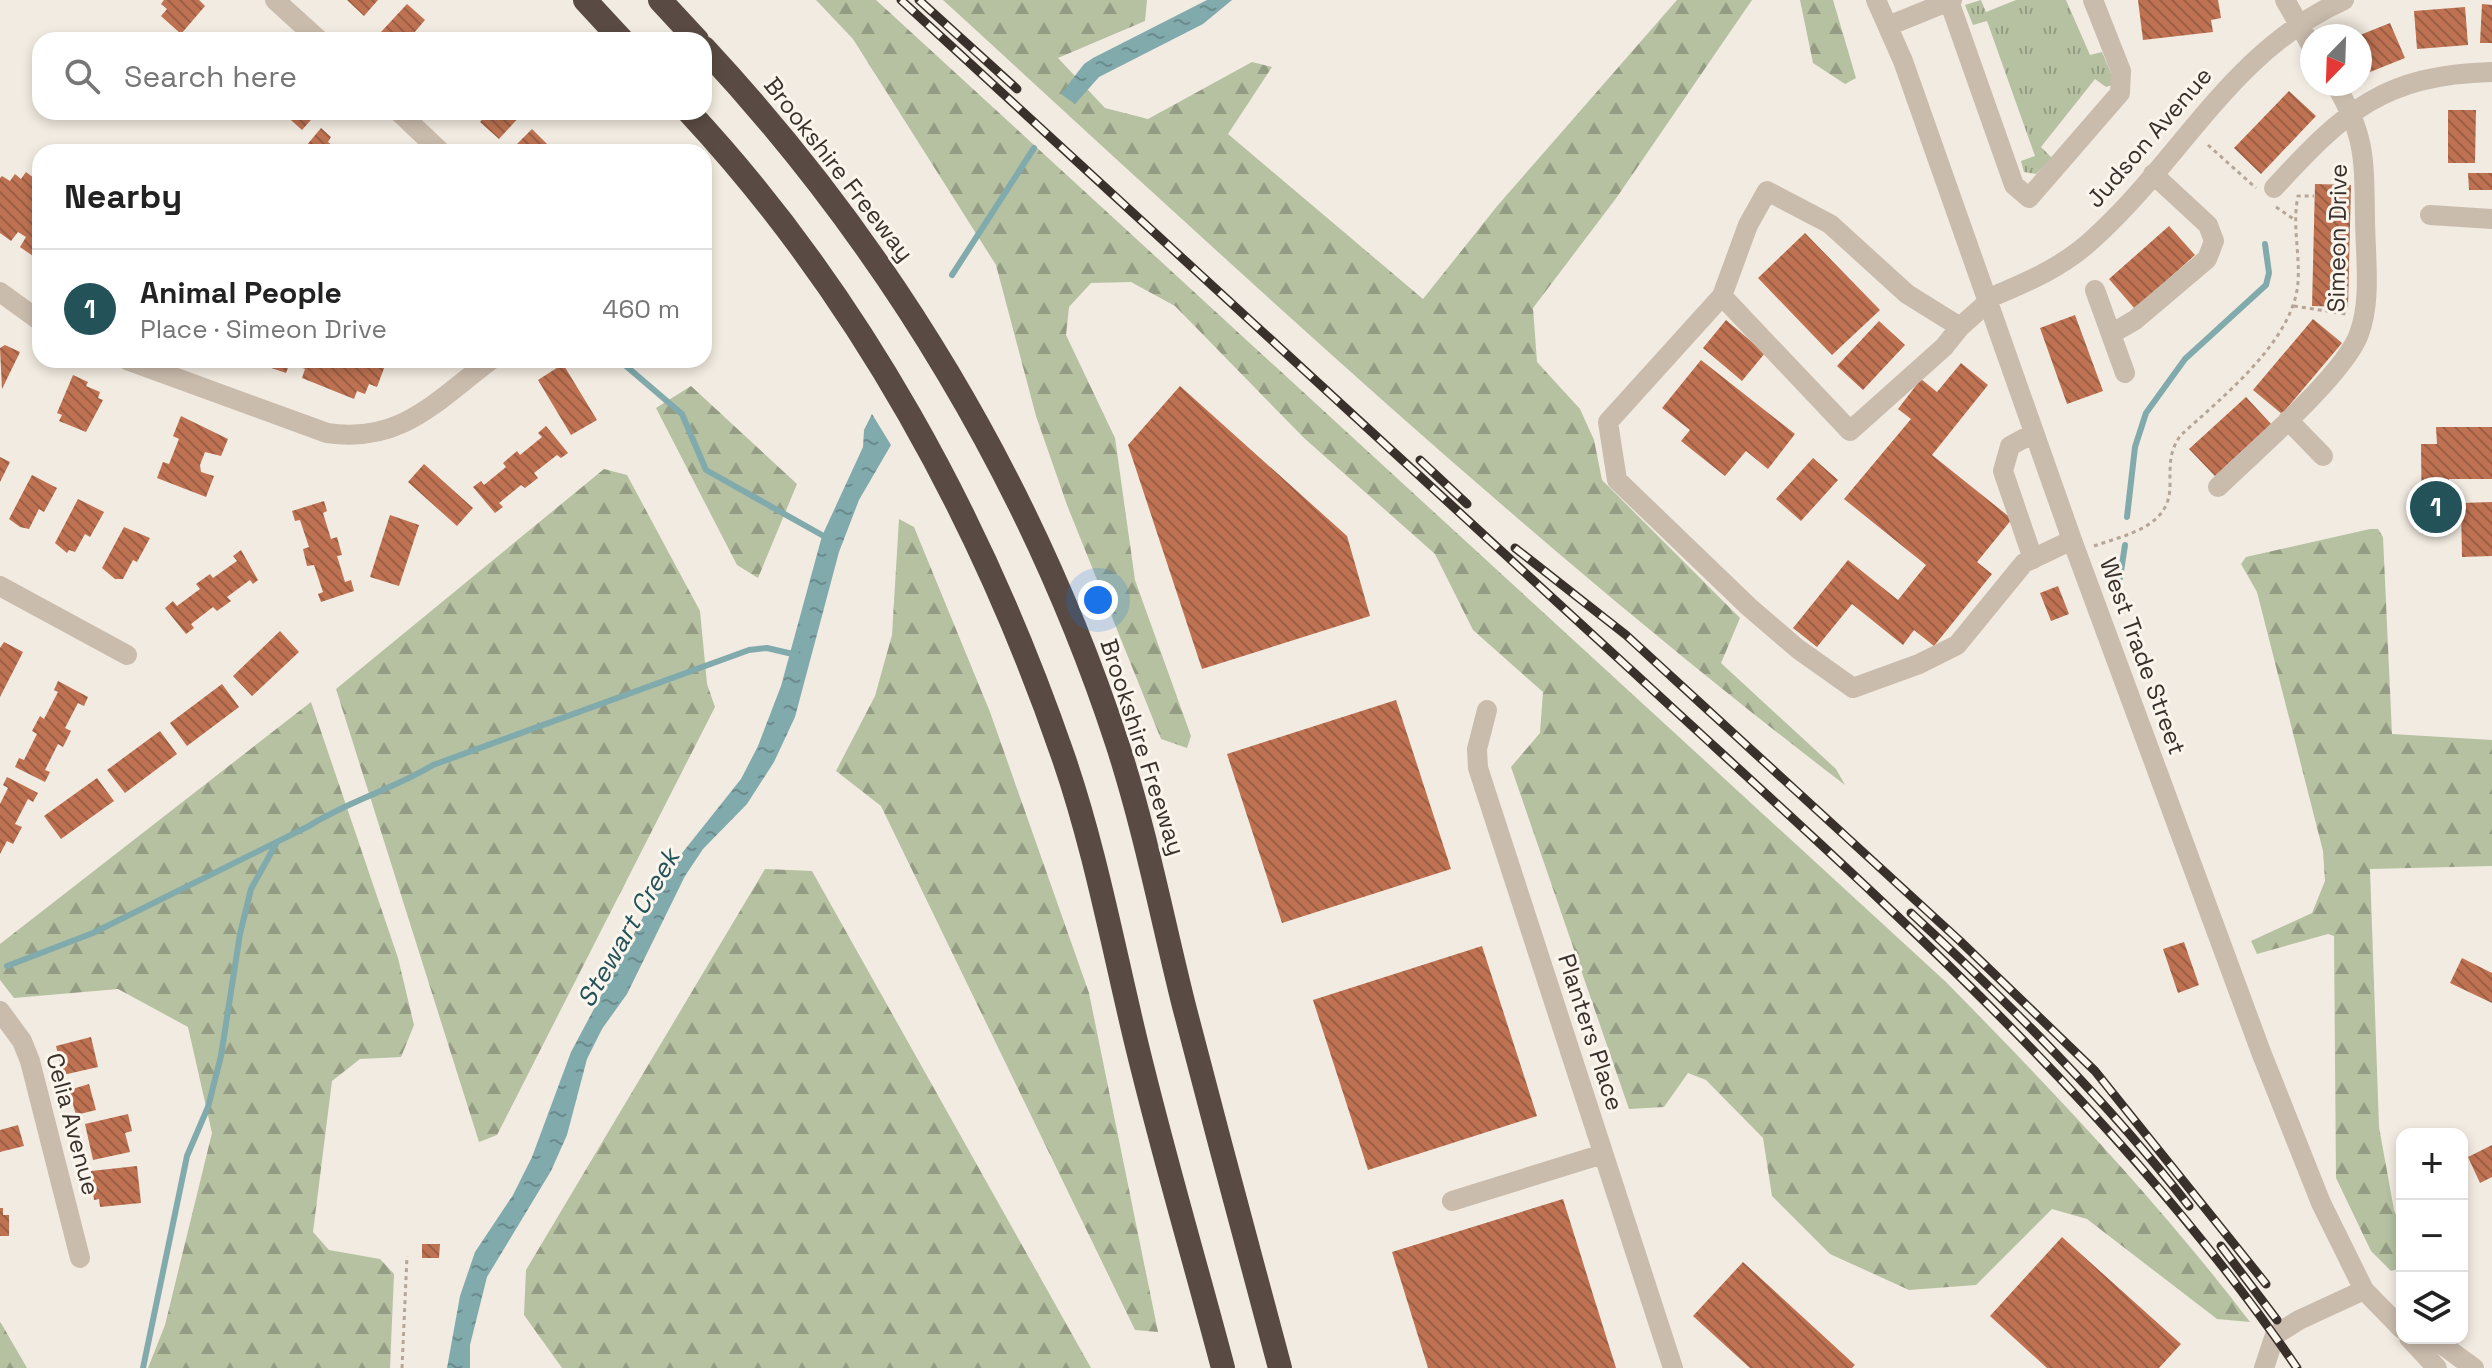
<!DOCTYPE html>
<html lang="en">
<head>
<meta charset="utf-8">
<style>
	body { margin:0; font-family:"Space Grotesk",sans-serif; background:#f6f6f6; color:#222 }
	.controls { position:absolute; right:24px; bottom:24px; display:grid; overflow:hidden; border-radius:16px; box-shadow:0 4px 12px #0003 }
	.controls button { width:72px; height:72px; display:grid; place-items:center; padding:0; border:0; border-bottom:2px solid #e0e0e0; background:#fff; color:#222; font:40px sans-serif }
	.compass { position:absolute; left:2300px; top:24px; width:72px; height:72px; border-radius:50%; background:#fff; box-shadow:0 4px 12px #0003; rotate:203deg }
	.you { position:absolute; left:1098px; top:600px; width:28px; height:28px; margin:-20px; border:6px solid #fff; border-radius:50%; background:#1a73e8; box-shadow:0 0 0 12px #1a73e833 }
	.badge { display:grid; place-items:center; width:52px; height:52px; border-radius:50%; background:#235258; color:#fff; font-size:26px; font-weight:700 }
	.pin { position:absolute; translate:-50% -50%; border:4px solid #fff; box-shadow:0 2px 8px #0006 }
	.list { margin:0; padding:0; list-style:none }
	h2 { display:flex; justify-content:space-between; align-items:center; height:104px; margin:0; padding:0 32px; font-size:34px }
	h2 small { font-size:26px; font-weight:400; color:#767676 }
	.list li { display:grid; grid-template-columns:52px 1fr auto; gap:24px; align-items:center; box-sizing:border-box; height:120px; padding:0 32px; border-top:2px solid #e0e0e0 }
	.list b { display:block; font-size:30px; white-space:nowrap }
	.list p { margin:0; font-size:26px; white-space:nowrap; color:#767676 }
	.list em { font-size:26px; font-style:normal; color:#767676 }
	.icon { flex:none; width:44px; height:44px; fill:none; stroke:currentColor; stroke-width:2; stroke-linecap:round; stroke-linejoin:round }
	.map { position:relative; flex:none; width:2492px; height:1368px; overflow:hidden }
	.search { position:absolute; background:#fff; box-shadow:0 4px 12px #0003; left:32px; top:32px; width:680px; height:88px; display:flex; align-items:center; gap:20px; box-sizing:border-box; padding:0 28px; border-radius:24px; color:#767676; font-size:30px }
	.panel { position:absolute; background:#fff; box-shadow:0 4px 12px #0003; left:32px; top:144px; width:680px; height:224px; border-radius:24px }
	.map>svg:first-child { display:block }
	.grass { fill:url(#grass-tufts) }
	.forest { fill:url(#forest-firs) }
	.water { fill:url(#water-ripples) }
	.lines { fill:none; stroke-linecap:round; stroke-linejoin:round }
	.stream { stroke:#81aaad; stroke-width:6 }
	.building { fill:url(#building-back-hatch) }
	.path { stroke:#b6a697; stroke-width:3; stroke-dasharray:4 4; stroke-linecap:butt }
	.minor { stroke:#cabcad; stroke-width:20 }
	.highway { stroke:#594b43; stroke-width:24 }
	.rail-casing { stroke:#39302b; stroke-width:9 }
	.rail { stroke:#faf5ed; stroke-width:6; stroke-dasharray:18; stroke-linecap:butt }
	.labels { text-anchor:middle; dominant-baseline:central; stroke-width:6; stroke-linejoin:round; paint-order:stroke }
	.street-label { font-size:24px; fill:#39302b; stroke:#faf5ed }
	.water-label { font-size:26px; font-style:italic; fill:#235258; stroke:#faf5ed }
</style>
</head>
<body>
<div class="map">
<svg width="2492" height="1368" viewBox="0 0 2492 1368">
	<defs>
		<pattern id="grass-tufts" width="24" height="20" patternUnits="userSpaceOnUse" patternTransform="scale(2)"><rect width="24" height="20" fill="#b5c1a1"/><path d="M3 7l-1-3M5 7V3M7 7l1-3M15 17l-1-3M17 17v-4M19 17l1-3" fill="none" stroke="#949d83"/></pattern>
		<pattern id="forest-firs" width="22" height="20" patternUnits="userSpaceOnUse" patternTransform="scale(2)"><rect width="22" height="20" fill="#b5c1a1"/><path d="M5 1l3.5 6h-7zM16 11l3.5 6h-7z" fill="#949d83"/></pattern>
		<pattern id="water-ripples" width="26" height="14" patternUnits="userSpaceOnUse" patternTransform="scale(2)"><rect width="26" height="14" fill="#81aaad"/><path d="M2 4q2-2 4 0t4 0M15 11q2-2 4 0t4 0" fill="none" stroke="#6b8b8d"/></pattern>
		<pattern id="building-back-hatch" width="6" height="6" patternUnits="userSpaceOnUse" patternTransform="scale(2)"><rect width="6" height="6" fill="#be7252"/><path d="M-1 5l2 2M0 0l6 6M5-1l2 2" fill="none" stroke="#9b5e44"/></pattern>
	</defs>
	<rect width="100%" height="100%" fill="#f2ebe1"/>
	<path class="grass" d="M1981 0 1986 12 2016 0H2066L2090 55 2102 52 2113 78 2112 85 2106 87 2095 79 2041 147 2052 158 2036 174 2024 172 2021 161 2035 156 1987 21 1973 25 1965 5Z"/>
	<path class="forest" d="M816 0H876L1946 982C2053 1091 2157 1200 2250 1322L2217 1319 2087 1219 2052 1209 1976 1285 1909 1290 1830 1254 1772 1196 1763 1138 1706 1080 1688 1073 1664 1107 1629 1109 1511 767 1540 733 1543 692 1473 630 1435 554 1304 438 1175 306 1131 282 1091 283 1069 307 1066 335 1115 438 1135 580 1191 736 1187 748 1161 739 1067 505 1036 416 996 265 853 39Z
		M943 0H1147L1145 21 1058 58 1105 108 1148 119 1252 62 1272 67 1228 134 1423 299 1498 205 1677 0H1752L1617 197 1533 308 1537 362 1580 409 1594 440 1602 480 1740 618 1721 663 1836 769 1845 785C1528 543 1237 269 943 0Z
		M1800 0H1833L1856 78 1845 84 1813 63Z
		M691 386 797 484 758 578 737 565 656 408Z
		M604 469 627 475 700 611 707 684 715 707 497 1135 479 1142 336 689Z
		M899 519 914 527 990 712 1089 993 1158 1332 1135 1330 881 806 836 771 875 696 892 635Z
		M2370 529H2378L2383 537 2392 734 2492 740V866L2370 869 2379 1127 2394 1210 2402 1228V1268L2391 1271 2371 1251 2336 1178 2334 936 2328 934 2257 954 2251 941 2312 913 2325 881 2323 851 2257 592 2241 564 2246 557Z
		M311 702 398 958 414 1025 401 1057 360 1059 332 1081 313 1232 329 1250 380 1259 394 1274 390 1368H148L165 1325 212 1133 188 1027 118 989 14 998 0 980V944Z
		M765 869 812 871 1091 1368H562L524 1315 526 1270Z
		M0 1322 1 1323 27 1368H0Z"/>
	<path class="water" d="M1207 0H1232L1203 24 1099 77 1075 104 1061 94 1084 64 1093 58Z
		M872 414 891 445 859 500 839 552 795 717 774 762 747 804 703 849 685 876 627 994 602 1029 587 1059 567 1135 551 1171 487 1277 470 1345V1368H447L460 1296 475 1252 513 1195 532 1157 571 1052 667 872 741 779 758 746 781 686 822 536 863 447 864 430Z"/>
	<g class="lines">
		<path class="stream" d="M952 275 1034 148
			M626 366 682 414 706 470 829 539
			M2127 517 2135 447 2146 413 2185 359 2266 285 2269 273 2265 244
			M2111 587 2120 578 2125 545
			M7 966 93 933 309 826C348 801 394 789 433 765L749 650 767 648 797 655
			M143 1368 187 1156 208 1107 221 1056 240 934 251 889 277 842"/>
	</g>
	<path class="building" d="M164 0H199L205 6 181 34 161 16 167 9 161 4Z
		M347 0H378L364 16Z
		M2138 0H2218L2221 18 2211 20 2213 32 2143 40Z
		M407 4 425 20 408 40H390L381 32Z
		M2482 4 2492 5V43H2480Z
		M2465 7 2468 45 2417 49 2414 11Z
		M2390 23 2405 58 2360 76V35Z
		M2289 91 2316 116 2261 174 2234 148Z
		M2448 110H2476L2475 163H2448Z
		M282 112H318L302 130Z
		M489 112H516L520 116 499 139 480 122Z
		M321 128 331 137 328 142 337 149 301 152Z
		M532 129 552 149 549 152H522L515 146Z
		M26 172 40 183V253L33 256 20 247 26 237 18 232 11 241 0 233V178L2 176 10 181 15 174 21 179Z
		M2468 173H2492V190H2469Z
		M2315 184 2351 185 2348 307 2312 306Z
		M2169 226 2195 255 2135 309 2109 279Z
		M1805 233 1880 310 1832 355 1758 278Z
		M2075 315 2103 391 2067 404 2040 328Z
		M2313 319 2342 343 2282 414 2253 390Z
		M1726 320 1765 353 1742 381 1703 348Z
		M1879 321 1905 345 1863 390 1837 366Z
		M5 345 20 352 2 389 0 348Z
		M248 360H378L386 363 377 387 369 384 365 394 357 391 354 399 302 378 305 369 290 363 286 373Z
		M1701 360 1795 434 1768 469 1746 451 1725 476 1681 441 1690 430 1662 408Z
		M1961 363 1988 385 1932 455 2012 519 1977 562 1992 574 1934 646 1914 630 1903 645 1852 604 1817 647 1793 628 1848 560 1898 600 1926 565 1844 499 1911 419 1898 409 1921 379 1937 392Z
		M563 364 597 420 571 435 538 380Z
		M73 375 88 382 86 386 100 392 98 398 103 400 86 432 59 421 62 415 57 413Z
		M1180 386 1347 536 1370 616 1202 669 1128 445Z
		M2246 397 2271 424 2215 476 2189 449Z
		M181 416 228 439 221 456 205 452 200 465 201 472 214 476 206 497 157 478 163 462 169 464 179 439 173 436Z
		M546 426 568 453 561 458 557 455 534 473 538 478 525 488 521 485 499 503 503 507 495 513 473 487 481 481 484 485 506 467 503 463 517 451 520 455 542 437 538 433Z
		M2436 427H2492V479H2449V534H2422L2421 444H2437Z
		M0 457 10 462 0 482Z
		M1813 458 1838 480 1801 521 1776 499Z
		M424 464 473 508 457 526 408 482Z
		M32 475 57 488 44 512 39 509 29 529 20 527 9 519Z
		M78 499 104 512 90 537 85 534 75 552 69 550 67 553 55 543Z
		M324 501 327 511 323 513 331 539 337 537 342 555 337 556 345 582 351 580 354 591 321 602 318 594 323 592 314 565 307 566 303 549 309 547 300 520 295 521 292 511Z
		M2492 502V556L2462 557 2461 503Z
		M390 515 419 525 399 586 370 577Z
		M124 527 150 538 137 562 133 560 123 579H115L102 568Z
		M241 550 258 580 253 584 250 580 227 597 231 601 217 611 213 607 191 624 194 628 186 634 165 608 173 601 177 606 200 589 196 584 210 574 213 578 227 568 237 561 233 556Z
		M2058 586 2069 614 2051 621 2040 593Z
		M280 631 299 652 252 696 233 676Z
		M4 642 23 652 0 697V648Z
		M58 681 88 697 84 706 78 703 65 728 71 731 63 747 58 744 45 770 50 772 45 782 15 767 19 758 24 760 37 734 32 731 40 716 44 719 58 692 54 690Z
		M222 684 239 707 187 746 170 723Z
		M1396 700 1451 869 1282 923 1227 754Z
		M160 731 177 754 125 793 107 770Z
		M7 777 38 793 33 802 28 799 15 824 22 827 13 844 7 841 0 854V804L8 788 3 785Z
		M97 778 114 801 61 839 44 816Z
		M2184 942 2199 985 2178 993 2163 949Z
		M1482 946 1537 1116 1368 1170 1313 1000Z
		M2462 958 2492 973V1003L2450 983Z
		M91 1037 98 1067 63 1075 56 1046Z
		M89 1084 96 1110 76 1115 69 1090Z
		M128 1114 132 1131 125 1133 130 1152 93 1160 85 1124Z
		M18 1125 24 1146 0 1152V1130Z
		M2492 1145V1177L2480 1183 2468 1157Z
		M137 1166 141 1203 100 1207 99 1199 94 1200 91 1171Z
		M1563 1199 1616 1368H1428L1392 1252Z
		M0 1208H3V1215H9V1236H0Z
		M2062 1237 2181 1344 2159 1368H2047L1990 1316Z
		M422 1244H440L439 1258H422Z
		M1743 1262 1855 1365 1852 1368H1750L1693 1316Z"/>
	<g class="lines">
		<path class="path" d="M2208 145 2256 188
			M2276 207 2295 220
			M2294 306 2346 314
			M2094 546C2128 534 2171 527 2170 484 2170 464 2169 453 2180 436 2221 398 2294 341 2298 282 2300 253 2292 225 2298 196H2314
			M402 1368 407 1256"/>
		<path class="minor" d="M275 0 319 40
			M1876 0 1903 61 2072 540 2261 1052 2321 1203 2364 1290 2402 1329
			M2285 0 2312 47
			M1949 1 2014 185 2029 198 2120 93 2121 71 2093 0
			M1888 26 1952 0
			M399 112 441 152
			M2274 188C2345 111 2383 75 2492 72
			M2430 215 2492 219
			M2095 290 2125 373
			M0 292 40 321
			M1722 296 1850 431 1944 347 1960 327
			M1987 299C2025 283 2062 268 2093 239 2180 161 2232 50 2344 0
			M1988 302 1960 327 1907 294 1830 224 1767 191 1748 225 1722 296 1608 422 1617 480 1749 607 1798 649 1853 688 1919 664 1957 645 2024 563 2072 540
			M2111 334 2135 320 2207 259 2214 241 2208 225 2153 174
			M127 360 327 433C401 444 436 401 491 360
			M2288 420 2323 456
			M2218 487C2252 454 2345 374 2359 334 2372 299 2365 255 2365 218 2364 160 2366 136 2335 84
			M2033 559 2003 471 2010 446 2034 433
			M0 586 127 655
			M1487 710 1477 749 1478 768 1673 1368
			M0 1011 22 1041 30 1061 80 1258
			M1452 1201 1603 1154
			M2409 1338 2437 1368
			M2433 1338 2474 1368
			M2264 1368 2275 1335 2299 1320 2364 1290"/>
		<path class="highway" d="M585 0 622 40
			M660 0 697 40
			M704 48C889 247 1032 484 1117 743 1145 829 1162 918 1184 1006 1215 1127 1248 1247 1280 1368
			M689 112C859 295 982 521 1063 756 1092 840 1109 926 1129 1012 1156 1131 1192 1250 1223 1368"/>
		<defs>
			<path id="rail" d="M901 0C1153 231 1404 462 1655 692 1884 903 2120 1109 2297 1368
				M919 0 1017 89
				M1420 460 1467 504
				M1515 548 1626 635 1960 941 2095 1071 2266 1284
				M1911 913C2010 1004 2106 1100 2189 1206
				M2221 1246 2277 1320"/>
		</defs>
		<use href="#rail" class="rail-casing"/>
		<use href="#rail" class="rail"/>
	</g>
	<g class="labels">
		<g class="street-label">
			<text transform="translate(2149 137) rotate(-49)">Judson Avenue</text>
			<text transform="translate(839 169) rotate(52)">Brookshire Freeway</text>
			<text transform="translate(2337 238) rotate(-89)">Simeon Drive</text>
			<text transform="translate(2143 656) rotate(70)">West Trade Street</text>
			<text transform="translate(1143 747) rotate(72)">Brookshire Freeway</text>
			<text transform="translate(1591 1032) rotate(72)">Planters Place</text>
			<text transform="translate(73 1124) rotate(75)">Celia Avenue</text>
		</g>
		<g class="water-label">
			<text transform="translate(628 928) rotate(-60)">Stewart Creek</text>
		</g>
	</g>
</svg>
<div class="controls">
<button>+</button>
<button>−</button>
<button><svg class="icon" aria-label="layers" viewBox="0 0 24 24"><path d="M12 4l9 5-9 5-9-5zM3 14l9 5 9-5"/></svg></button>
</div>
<svg class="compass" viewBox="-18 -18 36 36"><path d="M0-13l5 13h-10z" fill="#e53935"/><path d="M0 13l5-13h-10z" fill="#767676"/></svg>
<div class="you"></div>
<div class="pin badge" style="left:2436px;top:507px">1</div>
<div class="search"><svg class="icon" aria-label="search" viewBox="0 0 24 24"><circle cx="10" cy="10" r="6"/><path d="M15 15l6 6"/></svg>Search here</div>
<section class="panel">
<h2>Nearby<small></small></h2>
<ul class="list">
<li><span class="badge">1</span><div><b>Animal People</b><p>Place · Simeon Drive</p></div><em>460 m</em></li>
</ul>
</section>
</div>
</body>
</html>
